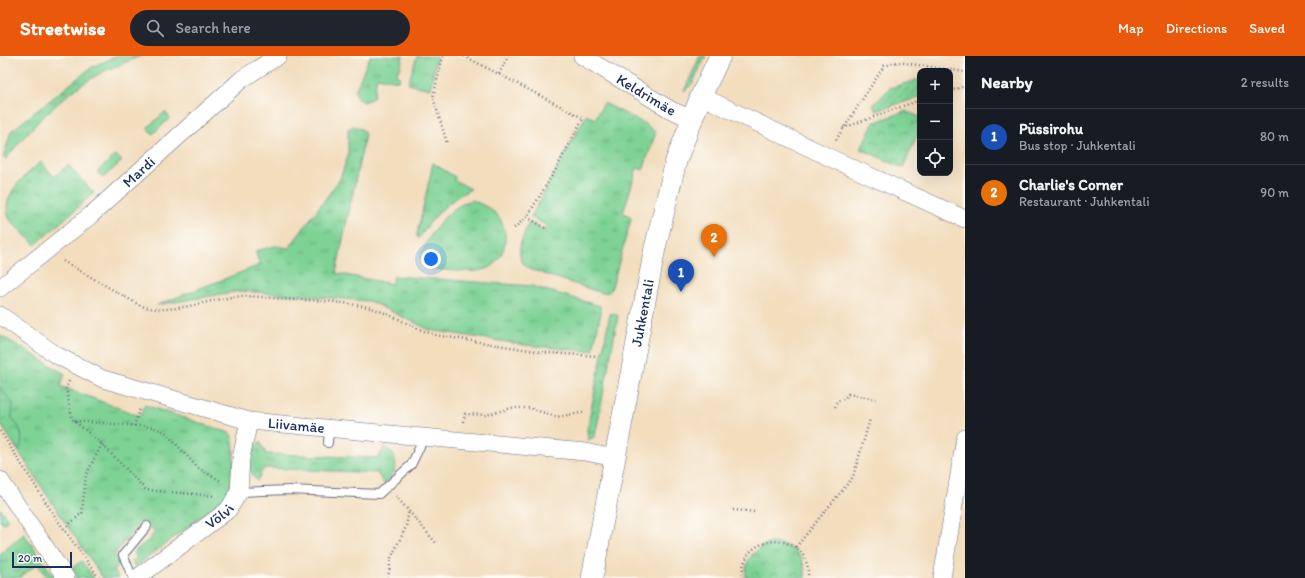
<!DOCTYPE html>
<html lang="en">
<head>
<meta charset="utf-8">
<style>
	body { margin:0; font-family:Itim,sans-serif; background:#20242c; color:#f1f3f6 }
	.controls { position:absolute; right:12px; top:12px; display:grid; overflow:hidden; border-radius:8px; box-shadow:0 4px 16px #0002 }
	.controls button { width:36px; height:36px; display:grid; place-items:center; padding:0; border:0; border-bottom:1px solid #363941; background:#171b24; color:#f1f3f6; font:20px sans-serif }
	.scale { position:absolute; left:12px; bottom:10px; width:60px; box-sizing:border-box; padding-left:4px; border:2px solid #1b2f5e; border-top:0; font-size:11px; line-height:14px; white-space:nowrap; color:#1b2f5e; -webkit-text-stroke:3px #fdfcf7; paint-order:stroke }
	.you { position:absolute; left:431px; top:203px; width:14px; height:14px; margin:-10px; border:3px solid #fff; border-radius:50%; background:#1a73e8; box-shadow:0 0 0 6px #1a73e833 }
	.badge { display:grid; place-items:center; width:26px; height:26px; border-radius:50%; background:#ea580c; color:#fff; font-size:13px; font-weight:700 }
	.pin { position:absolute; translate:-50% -33px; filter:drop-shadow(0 1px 2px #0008) }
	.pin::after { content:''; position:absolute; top:21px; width:14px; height:12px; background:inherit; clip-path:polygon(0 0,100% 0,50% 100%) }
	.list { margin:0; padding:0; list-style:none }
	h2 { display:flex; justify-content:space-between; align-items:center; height:52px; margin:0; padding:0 16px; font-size:17px }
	h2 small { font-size:13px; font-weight:400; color:#9ea1a6 }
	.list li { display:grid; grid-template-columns:26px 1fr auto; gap:12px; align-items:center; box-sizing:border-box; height:56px; padding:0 16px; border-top:1px solid #363941 }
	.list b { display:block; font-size:15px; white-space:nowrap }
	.list p { margin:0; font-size:13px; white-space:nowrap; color:#9ea1a6 }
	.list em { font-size:13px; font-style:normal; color:#9ea1a6 }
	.icon { flex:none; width:22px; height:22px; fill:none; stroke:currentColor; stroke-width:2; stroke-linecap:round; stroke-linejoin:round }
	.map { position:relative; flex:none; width:965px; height:522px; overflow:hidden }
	header { display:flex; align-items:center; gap:24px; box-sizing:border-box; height:56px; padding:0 20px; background:#ea580c; color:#fff }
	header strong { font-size:19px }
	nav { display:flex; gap:22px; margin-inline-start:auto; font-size:14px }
	.search { width:280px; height:36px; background:#20242c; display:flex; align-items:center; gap:10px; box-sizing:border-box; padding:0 14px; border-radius:22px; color:#9ea1a6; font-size:15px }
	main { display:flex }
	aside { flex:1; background:#171b24 }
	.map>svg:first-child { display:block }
	.grass { fill:url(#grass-tufts); stroke:#4c8079 }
	.park { fill:url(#park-crowns); stroke:#4c8079 }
	.garden { fill:url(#garden-furrows); stroke:#4c8079 }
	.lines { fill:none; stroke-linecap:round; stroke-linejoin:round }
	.service-casing { stroke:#666c7f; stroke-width:10 }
	.minor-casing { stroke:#666c7f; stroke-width:18 }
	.tertiary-casing { stroke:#666c7f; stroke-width:22 }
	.path { stroke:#666c7f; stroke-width:2.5; stroke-dasharray:1 3; stroke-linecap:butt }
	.service { stroke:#fff; stroke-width:8 }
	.minor { stroke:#fff; stroke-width:17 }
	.tertiary { stroke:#fff; stroke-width:21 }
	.labels { text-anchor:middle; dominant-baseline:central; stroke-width:4; stroke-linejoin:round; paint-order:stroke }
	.street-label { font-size:15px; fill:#1b2f5e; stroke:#fdfcf7 }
</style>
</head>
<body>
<header>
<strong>Streetwise</strong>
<div class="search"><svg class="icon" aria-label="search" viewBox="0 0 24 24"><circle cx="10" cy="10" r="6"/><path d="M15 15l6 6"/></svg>Search here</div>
<nav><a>Map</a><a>Directions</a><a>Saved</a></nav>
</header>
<main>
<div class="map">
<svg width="965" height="522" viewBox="0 0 965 522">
	<defs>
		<pattern id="grass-tufts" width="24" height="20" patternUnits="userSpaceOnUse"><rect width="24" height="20" fill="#7ed294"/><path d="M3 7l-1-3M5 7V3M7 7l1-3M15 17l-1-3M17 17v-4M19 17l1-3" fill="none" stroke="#66ab7c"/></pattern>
		<pattern id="park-crowns" width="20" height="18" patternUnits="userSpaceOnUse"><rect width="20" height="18" fill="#7ed294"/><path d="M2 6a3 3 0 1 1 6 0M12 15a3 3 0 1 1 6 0" fill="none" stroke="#66ab7c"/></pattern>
		<pattern id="garden-furrows" width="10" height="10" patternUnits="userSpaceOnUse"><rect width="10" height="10" fill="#7ed294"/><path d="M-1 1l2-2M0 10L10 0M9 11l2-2" fill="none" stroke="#66ab7c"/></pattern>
	</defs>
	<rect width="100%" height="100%" fill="#fdfcf7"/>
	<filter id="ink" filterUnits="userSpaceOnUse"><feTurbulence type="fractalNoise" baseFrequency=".025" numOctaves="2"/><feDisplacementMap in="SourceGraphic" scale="8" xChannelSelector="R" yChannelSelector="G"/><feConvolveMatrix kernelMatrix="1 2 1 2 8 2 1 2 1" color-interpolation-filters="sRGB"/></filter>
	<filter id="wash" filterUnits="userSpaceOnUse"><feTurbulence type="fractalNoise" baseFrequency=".012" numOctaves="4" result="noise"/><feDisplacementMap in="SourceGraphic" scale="16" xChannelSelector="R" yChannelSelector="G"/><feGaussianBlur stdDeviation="0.9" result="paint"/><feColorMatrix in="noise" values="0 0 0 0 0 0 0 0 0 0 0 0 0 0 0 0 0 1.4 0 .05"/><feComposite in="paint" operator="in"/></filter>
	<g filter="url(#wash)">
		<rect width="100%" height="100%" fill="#f2ddbd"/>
		<path class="grass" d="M117 0H141C130 5 118 9 107 14 69 32 31 70 6 103L3 102 11 75 92 11Z
			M370 0H403L400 14 398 13 397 20 400 21 399 25 377 21 373 42 364 46 358 43 355 35Z
			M417 0H437L430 33 408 28Z
			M700 0H706L692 28 684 35Z
			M604 47 645 68 655 76V79L643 114 637 112 623 157 630 160 631 163 611 234 609 236 602 237 529 213C512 200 522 183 529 166L544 174 546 169 531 161 586 59 595 63Z
			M165 56 170 62 153 78 147 72Z
			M354 70 363 74 365 79 336 217 392 228 394 220 532 230 600 250 601 256 593 294 588 295 525 289 430 274 369 245 241 235 157 249 260 209 255 195 275 190 289 192 340 123 348 100V73Z
			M116 99 122 105 103 122 97 116Z
			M41 106 54 121 68 109 94 137 35 189C27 180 16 172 9 162 0 138 26 119 41 106Z
			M433 107 455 121 454 124 471 133C448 144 433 161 419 182L417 181V178Z
			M472 144C481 148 491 152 498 160 511 176 506 205 486 213 473 218 447 214 433 213L419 202C429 179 447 151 472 144Z
			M614 257 618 260 596 376 594 381 588 384 587 374 610 258Z
			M0 279 65 318 60 330 140 360 145 349 230 377C238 389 232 426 227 441L135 511 132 505 137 502 133 496 149 484 155 475 141 465 114 499 121 507 114 514 119 522H103L60 459 0 367Z
			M260 386 266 398H270L378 402 385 391C401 401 398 417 384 428L377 417 264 412 257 425C245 412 247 397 260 386Z
			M0 452 8 464 4 467 0 466Z
			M24 478 55 522H48L37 508 19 522H0V498Z
			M82 505 94 522H76L72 515 73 511Z"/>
		<path class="park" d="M905 55 920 61V73L903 112 861 93 873 67Z
			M0 331 13 348 12 362C22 374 24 380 19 396L0 367Z
			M770 487C791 487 807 500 805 522H746C744 504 754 493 770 487Z"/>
		<path class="garden" d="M916 24H920V41L876 55 873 49 890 32Z"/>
	</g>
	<g filter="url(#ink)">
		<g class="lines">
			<defs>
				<path id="service" d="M328 387 329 374
					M239 436 290 434 379 438 411 409 424 382
					M133 522 123 499 147 470"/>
				<g id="minor">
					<path id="s1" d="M582 0 671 54 692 63"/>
					<path d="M701 40 837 105 965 163"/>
					<path id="s2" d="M0 232 91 159 242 23 278 0"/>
					<path id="s3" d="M0 259 56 299 103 323 249 365 585 396 615 402"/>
					<path d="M0 424 66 522"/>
					<path id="s4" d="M137 522 228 454 239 436 241 402 249 365"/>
					<path d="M942 522 965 382"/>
				</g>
				<g id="tertiary">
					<path id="s5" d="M592 522 655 192 676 105 701 40 720 0"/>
				</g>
			</defs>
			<use href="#service" class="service-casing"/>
			<use href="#minor" class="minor-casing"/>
			<use href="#tertiary" class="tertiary-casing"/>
			<path class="path" d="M443 0 433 41 447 87
				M464 0 583 62 556 113 527 161 512 174
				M499 18 508 0
				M950 35 965 30
				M843 72 920 44
				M836 84 884 10 898 6 965 16
				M527 161 545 172
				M63 205 141 250C173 260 209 242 243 240 256 240 269 242 282 243 310 244 340 245 367 251 391 257 412 272 435 279L548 297 597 300
				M69 325 66 332 72 363 102 388 146 434 215 440
				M835 351 837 345 844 343 848 338 876 343
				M75 365 152 371 165 376 198 412 221 425
				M463 366 465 358 486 359 512 352H529L557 361 586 356
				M134 370 140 352
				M0 375 56 462 99 522
				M396 440 436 487
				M733 454 755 456
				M64 473 82 457 86 419 102 388
				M796 491 853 421 870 363
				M388 522 391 502 406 471 409 454
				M743 522C737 475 812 471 808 522"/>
			<use href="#service" class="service"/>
			<use href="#minor" class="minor"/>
			<use href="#tertiary" class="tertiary"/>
		</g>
	</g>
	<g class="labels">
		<g class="street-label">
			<text stroke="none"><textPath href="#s1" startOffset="75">Keldrimäe</textPath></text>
			<text stroke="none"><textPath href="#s2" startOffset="181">Mardi</textPath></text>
			<text stroke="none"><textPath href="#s5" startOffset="270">Juhkentali</textPath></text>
			<text stroke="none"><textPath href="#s3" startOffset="321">Liivamäe</textPath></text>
			<text stroke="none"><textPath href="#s4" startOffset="103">Võlvi</textPath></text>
		</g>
	</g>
</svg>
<div class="controls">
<button>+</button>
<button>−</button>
<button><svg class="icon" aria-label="locate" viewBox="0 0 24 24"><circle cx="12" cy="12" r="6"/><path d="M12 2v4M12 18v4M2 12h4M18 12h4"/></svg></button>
</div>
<div class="scale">20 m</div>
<div class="you"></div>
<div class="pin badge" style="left:681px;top:236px;background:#1a4fb4">1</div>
<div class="pin badge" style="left:714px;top:201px;background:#e8710a">2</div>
</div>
<aside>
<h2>Nearby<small>2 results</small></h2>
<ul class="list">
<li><span class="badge" style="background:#1a4fb4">1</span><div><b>Püssirohu</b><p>Bus stop · Juhkentali</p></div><em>80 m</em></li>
<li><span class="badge" style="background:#e8710a">2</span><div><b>Charlie's Corner</b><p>Restaurant · Juhkentali</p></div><em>90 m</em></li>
</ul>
</aside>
</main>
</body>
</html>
